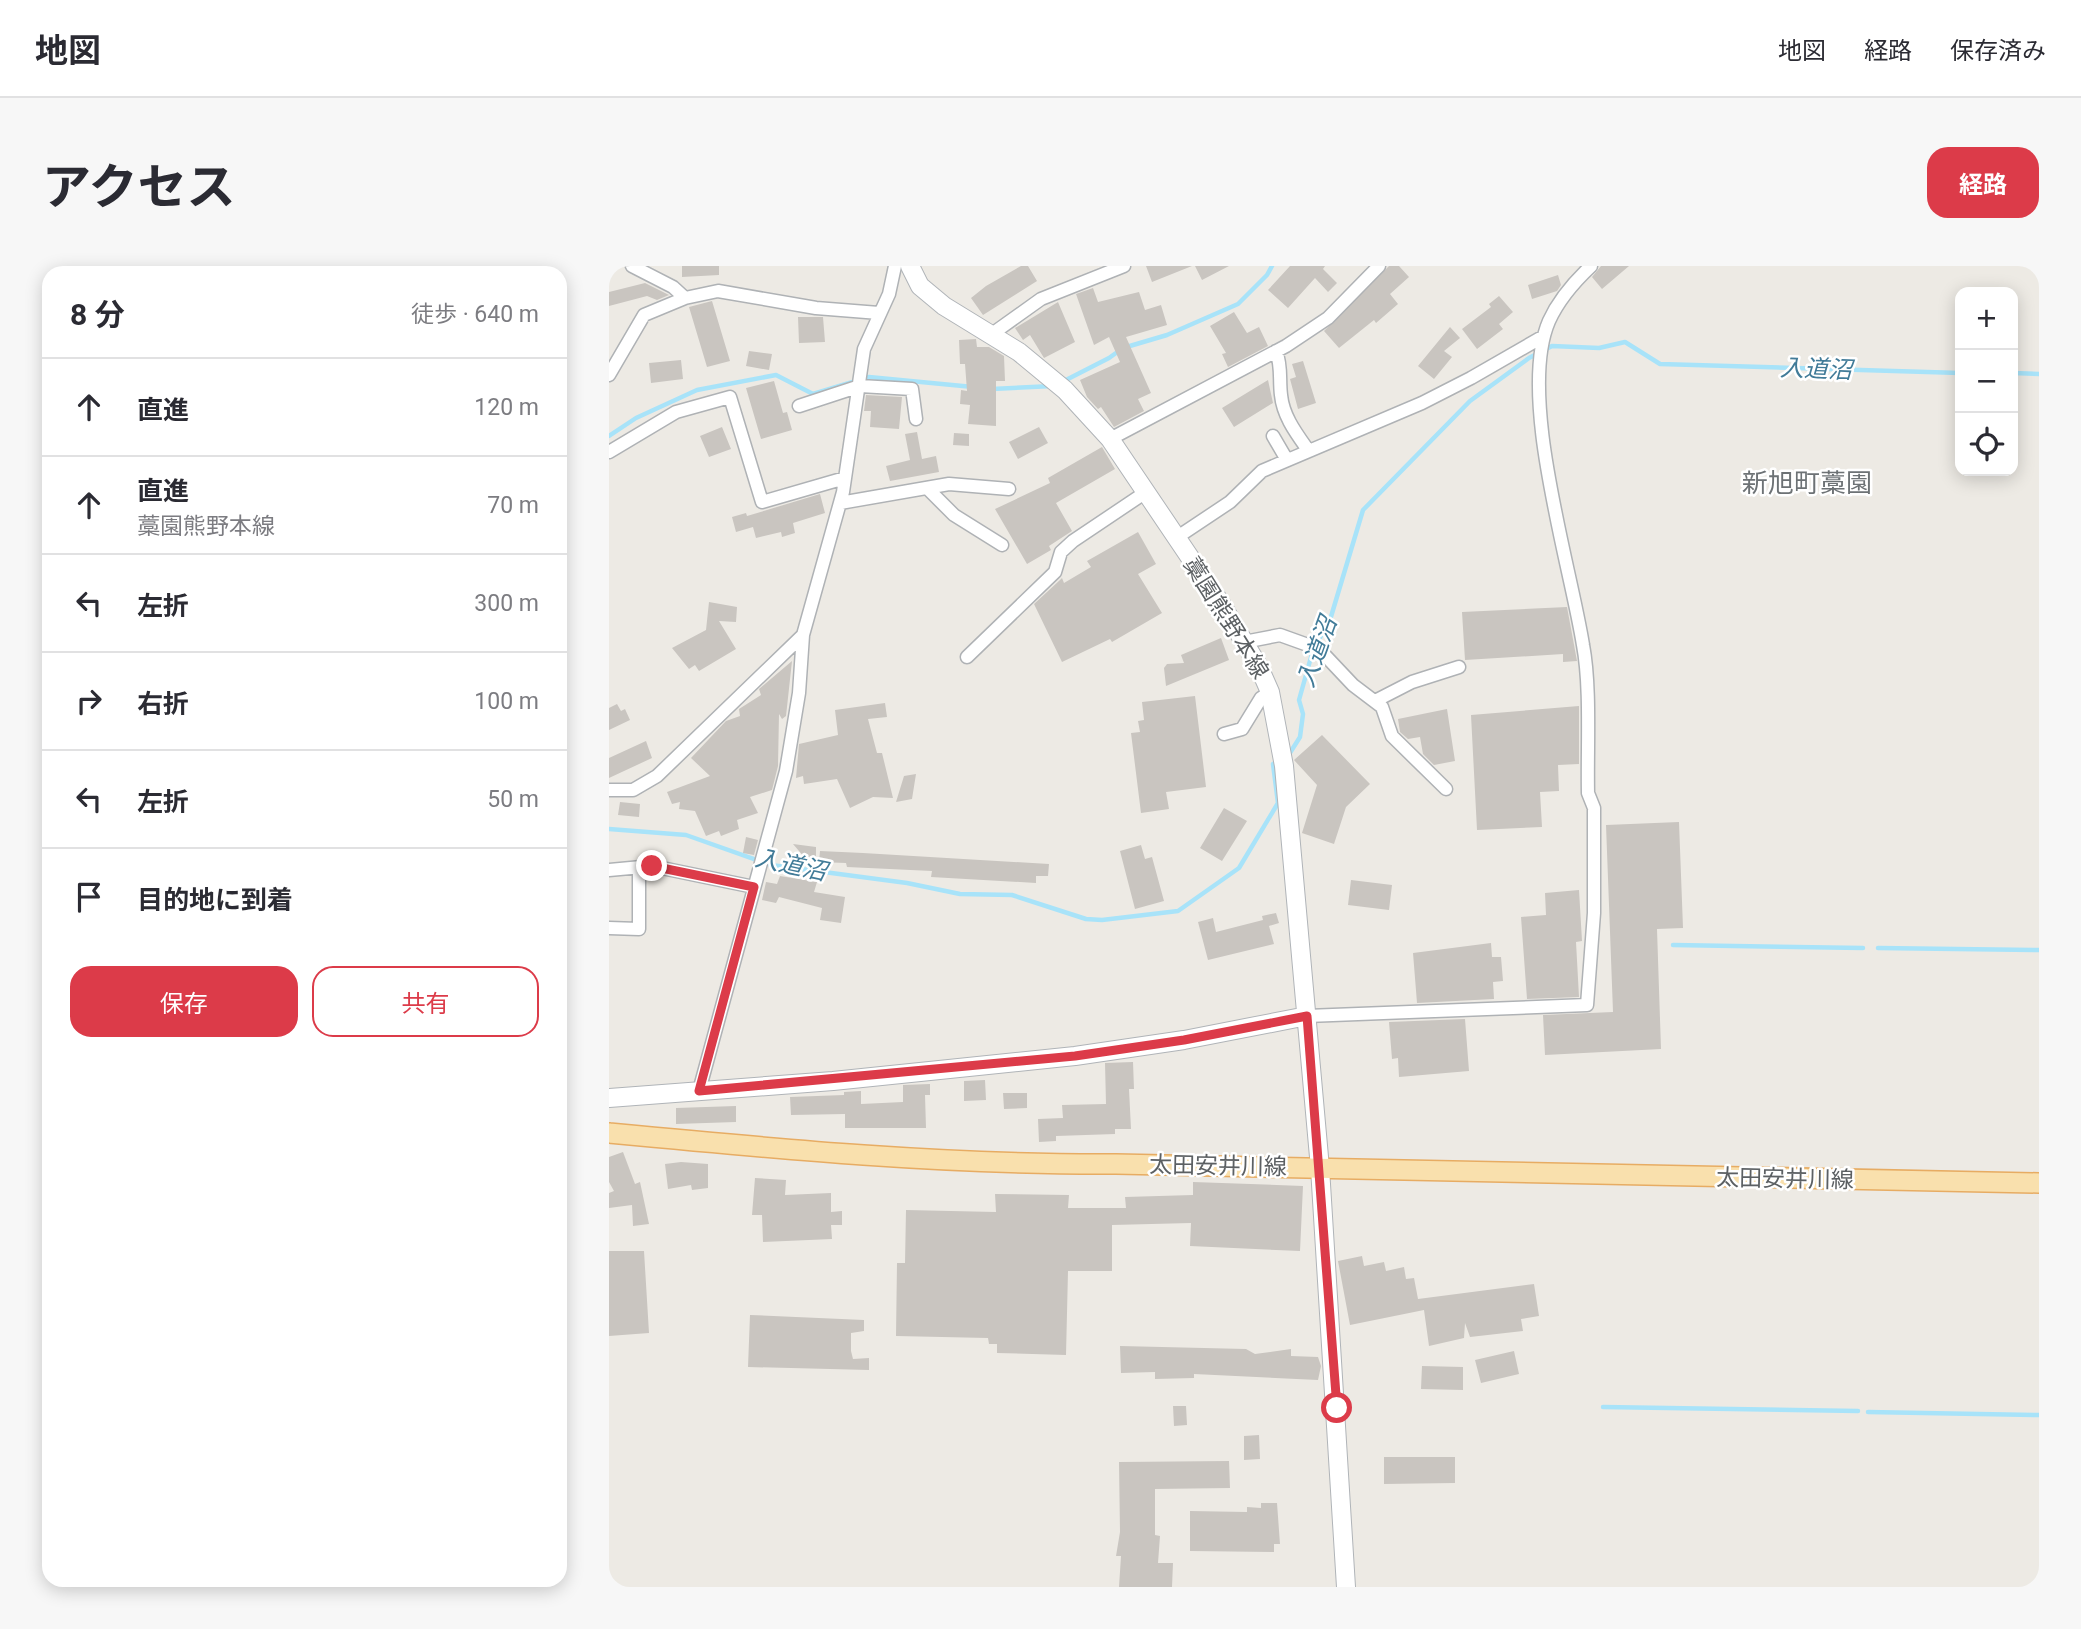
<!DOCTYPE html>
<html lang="ja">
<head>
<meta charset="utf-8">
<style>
	body { margin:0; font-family:Roboto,"Noto Sans JP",sans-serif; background:#f7f7f7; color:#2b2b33 }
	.controls { position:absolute; right:21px; top:21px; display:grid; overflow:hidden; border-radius:14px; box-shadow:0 4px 18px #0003 }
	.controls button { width:63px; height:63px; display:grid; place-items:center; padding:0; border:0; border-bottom:2px solid #e1e1e2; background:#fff; color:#2b2b33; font:35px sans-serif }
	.stop { position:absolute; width:21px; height:21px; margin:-16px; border:5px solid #dc3b49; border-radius:50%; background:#fff }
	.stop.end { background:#dc3b49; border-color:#fff; box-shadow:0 2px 7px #0008 }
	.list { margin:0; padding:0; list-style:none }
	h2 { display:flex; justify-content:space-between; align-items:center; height:91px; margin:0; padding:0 28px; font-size:30px }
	h2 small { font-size:23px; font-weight:400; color:#7c7c81 }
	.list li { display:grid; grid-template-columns:46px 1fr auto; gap:21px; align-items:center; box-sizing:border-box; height:98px; padding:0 28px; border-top:2px solid #e1e1e2 }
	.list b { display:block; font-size:26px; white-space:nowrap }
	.list p { margin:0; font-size:23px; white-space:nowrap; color:#7c7c81 }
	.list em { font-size:23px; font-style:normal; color:#7c7c81 }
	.actions { display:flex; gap:14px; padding:21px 28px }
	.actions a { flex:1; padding:16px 0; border:2px solid #dc3b49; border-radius:21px; text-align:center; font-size:24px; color:#dc3b49 }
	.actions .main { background:#dc3b49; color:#fff }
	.icon { flex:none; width:38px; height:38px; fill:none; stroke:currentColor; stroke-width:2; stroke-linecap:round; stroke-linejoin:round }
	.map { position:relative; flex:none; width:1430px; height:1321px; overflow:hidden; border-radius:21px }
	header { display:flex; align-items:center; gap:42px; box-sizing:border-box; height:98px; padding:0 35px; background:#fff; border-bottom:2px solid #e1e1e2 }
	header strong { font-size:33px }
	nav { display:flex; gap:38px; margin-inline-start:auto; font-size:24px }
	.intro { display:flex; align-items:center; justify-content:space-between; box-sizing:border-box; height:168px; padding:0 42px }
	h1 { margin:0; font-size:49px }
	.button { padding:18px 32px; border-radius:21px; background:#dc3b49; color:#fff; font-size:24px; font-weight:700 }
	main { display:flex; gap:42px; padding:0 42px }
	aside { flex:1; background:#fff; border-radius:21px; box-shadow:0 4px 18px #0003 }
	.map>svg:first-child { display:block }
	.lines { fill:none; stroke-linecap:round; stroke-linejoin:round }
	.stream { stroke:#a8e3f9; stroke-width:4.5 }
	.building { fill:#c9c5c0 }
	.street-casing { stroke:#afb2b5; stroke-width:15 }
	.secondary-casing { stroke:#b0b4b8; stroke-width:20 }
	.primary-casing { stroke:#e7ac63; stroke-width:22 }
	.street { stroke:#fff; stroke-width:12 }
	.secondary { stroke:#fff; stroke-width:18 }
	.primary { stroke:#f9e0ad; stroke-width:19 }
	.route { stroke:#dc3b49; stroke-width:9 }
	.labels { text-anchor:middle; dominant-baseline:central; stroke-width:5; stroke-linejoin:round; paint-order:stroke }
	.street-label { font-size:23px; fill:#5c6063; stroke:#fff }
	.water-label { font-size:24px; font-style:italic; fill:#417b98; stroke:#fff }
	.quarter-label { font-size:26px; fill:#6d7275; stroke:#fff }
</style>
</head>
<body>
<header>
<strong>地図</strong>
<nav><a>地図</a><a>経路</a><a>保存済み</a></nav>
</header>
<div class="intro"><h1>アクセス</h1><a class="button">経路</a></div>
<main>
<aside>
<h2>8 分<small>徒歩 · 640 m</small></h2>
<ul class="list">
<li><svg class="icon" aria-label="ahead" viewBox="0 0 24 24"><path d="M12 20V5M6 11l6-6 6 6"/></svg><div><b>直進</b></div><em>120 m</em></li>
<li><svg class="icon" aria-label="ahead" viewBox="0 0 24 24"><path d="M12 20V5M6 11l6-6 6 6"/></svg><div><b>直進</b><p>藁園熊野本線</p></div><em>70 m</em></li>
<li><svg class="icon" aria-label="left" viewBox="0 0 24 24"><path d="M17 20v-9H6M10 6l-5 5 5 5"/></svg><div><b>左折</b></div><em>300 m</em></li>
<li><svg class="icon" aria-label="right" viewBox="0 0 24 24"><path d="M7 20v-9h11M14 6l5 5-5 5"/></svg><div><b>右折</b></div><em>100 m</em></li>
<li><svg class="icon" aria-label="left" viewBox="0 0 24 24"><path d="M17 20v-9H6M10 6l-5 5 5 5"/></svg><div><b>左折</b></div><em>50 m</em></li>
<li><svg class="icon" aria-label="arrive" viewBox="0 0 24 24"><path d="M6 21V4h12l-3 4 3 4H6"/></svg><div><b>目的地に到着</b></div></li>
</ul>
<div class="actions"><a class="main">保存</a><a>共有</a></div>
</aside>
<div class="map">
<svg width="1430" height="1321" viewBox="0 0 1430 1321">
	<rect width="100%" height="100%" fill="#edeae4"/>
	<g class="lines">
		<path class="stream" d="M1404 107 1430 108
			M455 115 500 92 514 82 558 69 629 38 658 9 663 0
			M383 123 444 120
			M0 170 27 152 88 124 167 109 204 128 260 111 364 121
			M679 490 691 471 694 448 690 434 704 384 721 354 754 244 861 135 920 92 943 80 990 82 1016 76 1051 98 1351 107
			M0 563 77 569 162 599 298 617 351 628 403 629 477 653 493 654 569 645 630 602 669 537 664 498 668 496
			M1064 679 1254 682
			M1269 682 1430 684
			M994 1141 1249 1145
			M1259 1146 1430 1149"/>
	</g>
	<path class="building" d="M73 0H110V9L73 11Z
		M412 0H419L428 15 374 49 362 32 377 20Z
		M537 0H583L543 16Z
		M586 0H620L593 14Z
		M681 0H716L714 3 728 17 719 26 706 12 679 42 659 24Z
		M780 0H790L800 11 781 28 789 38 767 57 765 54 730 82 715 65Z
		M992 0H1020L993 23 983 11Z
		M949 9 952 19 948 25 923 33 919 19Z
		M36 17 60 29 48 34 38 30 0 40V26Z
		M484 22 489 36 530 26 536 44 552 39 558 59 517 71 542 127 529 133 535 145 505 161 492 141 489 143 478 131 471 114 511 96 500 71 485 79 467 28Z
		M890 30 904 46 890 58 894 63 868 83 853 63 882 41 880 38Z
		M103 35 121 95 98 101 80 41Z
		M449 36 466 76 435 92 421 69 414 74 406 62Z
		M625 46 638 67 650 61 659 80 619 101 613 88 617 87 601 60Z
		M189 51H214L216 76 190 77Z
		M841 61 851 72 835 85 843 91 825 113 809 100Z
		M367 73 368 81H380L395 90 396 115H387V160L359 158 361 139 351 138 352 124 358 125 356 98H351L350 74Z
		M140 85 163 88 160 104 137 100Z
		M72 94 74 113 42 117 40 97Z
		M694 95 707 137 689 143 681 113 687 111 683 98Z
		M659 114 664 137 625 161 613 142Z
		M165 115 174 147 178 146 183 164 152 173 137 122Z
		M257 129 293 131 290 163 261 161 262 145H255Z
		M113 161 122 183 100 191 91 170Z
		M430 161 439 177 409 193 400 176Z
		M308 166 313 193 327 190 330 206 281 215 277 200 301 194 296 168Z
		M345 167 360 168V180L344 179Z
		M493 181 506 203 447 237 463 265 440 280 442 284 418 298 386 243 441 217 439 212Z
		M211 228 216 247 184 257 186 267 173 271 172 266 147 272 144 261 127 266 123 251 137 247 138 250Z
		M529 266 547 298 529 308 553 347 503 376 501 373 453 396 425 338 451 314 453 312 455 317 482 301 478 295Z
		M100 336 128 341 127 356 110 355 127 383 90 405 86 399 80 403 63 382 97 364Z
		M958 341 968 395 954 396V388L856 394 853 346Z
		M612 372 620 394 557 420 555 402 558 398 575 397 572 389Z
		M183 395 177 450 173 453 170 448 169 500 163 524 141 531 149 547 128 554 130 563 112 570 110 565 97 570 86 545 70 543 71 536 63 538 58 526 101 510 82 492 117 455 131 450 130 443 152 429 150 423Z
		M586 430 597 521 557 526 560 543 532 547 522 467 531 466 529 455 535 454 533 436Z
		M276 437 278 451 259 453 268 487H273L284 532 264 531 241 542 228 513 195 518 194 510 187 512 190 478 229 469 226 444Z
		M8 438 12 445 16 443 21 454 0 464V442Z
		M970 440V498L949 499 950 525 931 526 933 561 868 564 862 449Z
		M838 443 846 495 825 499 814 488 811 471 799 473 791 466 789 453Z
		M713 469 761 518 737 541 725 578 693 567 708 519 685 494Z
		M37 475 43 492 0 512V492Z
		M307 508 303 533 287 536 295 510Z
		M11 536 31 538 30 551 9 549Z
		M615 542 638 555 613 595 591 582Z
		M1070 556 1074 662 1048 663 1052 783 936 789 934 749 1004 746 997 559Z
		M137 571 149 574 145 589 134 587Z
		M184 578 207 581V593L196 592Z
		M532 579 536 593 543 591 555 635 526 643 511 585Z
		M211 585 254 587 440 598 439 610H427V617L322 611 323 605 238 601 237 597 210 596Z
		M171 610 208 616 205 626 236 631 232 657 211 654 213 642 170 631 167 637 153 634 157 616 168 618Z
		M742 614 783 619 780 644 739 639Z
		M970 624 973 675 967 676 970 731 918 733 912 651 937 649 936 627Z
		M667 647 670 657 660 660 665 678 599 694 589 656 604 652 607 666 654 654 653 650Z
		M882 677 883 691H892L894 715 884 716 885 733 808 737 804 687Z
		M856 753 860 805 790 811 789 792 783 793 780 756Z
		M524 796 525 823H520L522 863H506V868L447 870V875L430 876 429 853 454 852 453 839 497 838 496 797Z
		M376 814 377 834 355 835V815Z
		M321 818V829H316L317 862H236V848L182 849 181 831 235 829V826L252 825V838L294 836V819Z
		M394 827H418V842L395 843Z
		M127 840V856L67 858V842Z
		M14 886 26 918 31 916 40 958 24 960 23 939 0 942V927L5 925 0 916V891Z
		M72 896 99 898V922L83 924 82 919 59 923 56 898Z
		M146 912 177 914 176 929 222 927V946L233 945V959H222L223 973 154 976 153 949H143Z
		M584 916 694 920 691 985 581 980 582 957 503 959V1005H459L457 1089 388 1087V1078H380L379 1072 287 1070 288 997H296L297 944 387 946 386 928 460 929 459 942H517L516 931 584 929Z
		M0 985H35L40 1067 0 1070Z
		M753 990 755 1000 775 996 777 1005 795 1001 797 1013 805 1012 809 1033 925 1018 930 1050 912 1053 914 1065 861 1071 856 1057 855 1072 820 1080 815 1044 741 1059 729 995Z
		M141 1049 255 1054V1065L242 1067V1085L244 1093 260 1092V1104L139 1101Z
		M511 1080 637 1083 646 1088 682 1083V1090L709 1091 712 1100 709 1114 585 1108V1112L546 1113V1106L512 1107Z
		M905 1085 910 1108 872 1117 866 1094Z
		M813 1100 854 1101V1124L812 1123Z
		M564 1140H577L578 1159 565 1160Z
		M650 1169 651 1193 635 1194V1170Z
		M775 1191H846V1217L775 1218Z
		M620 1195 621 1222 546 1223V1269L551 1270 549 1297H564L563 1321H510L512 1290H507L511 1266 510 1196Z
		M652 1237H668L671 1278H665V1286L581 1285V1245L638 1246V1241L652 1242Z"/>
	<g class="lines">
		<defs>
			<path id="street" d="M23 0 64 21 76 32
				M383 68 432 33 515 0
				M667 85C673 100 670 113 672 129 674 150 687 167 699 184
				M0 109 35 49 76 32 109 25 207 42 270 47
				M190 140 251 120 303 123 307 153
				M664 170 678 194
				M501 173 677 80 719 52 770 0
				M0 186 67 146 121 131 153 236 236 212
				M318 222 345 249 393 279
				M231 237 340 218 400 223
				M567 272 621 236 653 205 813 137 862 112 935 70
				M635 376 671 369 710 383 744 419 773 441 783 470 837 523
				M358 391 446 306 452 286 464 275 537 226
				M766 435 803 416 850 401
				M615 468 633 463 652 432 661 426
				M0 524H24L48 510 194 369
				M0 604 43 600 145 621
				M0 662 30 663V602
				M698 750 978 739 985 647V542L979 527C978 483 982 421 974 379 961 297 908 129 940 55 949 35 966 15 982 0
				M90 825 177 505 190 427 194 369 234 226 255 83 280 28 286 0"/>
			<path id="secondary" d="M301 0 311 20 335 40 410 86 456 124 501 173 613 339 650 401 661 426 675 500 711 902 737 1321
				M0 832 224 815 466 790 575 774 698 750"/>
			<path id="primary" d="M0 867C169 883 337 899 507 898L1430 917"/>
		</defs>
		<use href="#street" class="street-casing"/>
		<use href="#secondary" class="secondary-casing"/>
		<use href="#primary" class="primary-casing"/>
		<use href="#street" class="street"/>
		<use href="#secondary" class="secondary"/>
		<use href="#primary" class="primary"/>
	</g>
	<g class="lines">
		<path class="route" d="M43 600 145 621 90 825 466 790 575 774 698 750 728 1142"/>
	</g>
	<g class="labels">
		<g class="street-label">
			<text transform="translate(617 352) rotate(58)">藁園熊野本線</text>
			<text transform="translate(609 900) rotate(1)">太田安井川線</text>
			<text transform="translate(1176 913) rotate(1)">太田安井川線</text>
		</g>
		<g class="water-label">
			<text transform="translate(1207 103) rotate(2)">入道沼</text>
			<text transform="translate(708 386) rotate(-70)">入道沼</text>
			<text transform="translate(182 599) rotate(12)">入道沼</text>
		</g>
		<g class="quarter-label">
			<text x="1198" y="217">新旭町藁園</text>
		</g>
	</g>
</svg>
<div class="controls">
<button>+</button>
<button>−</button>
<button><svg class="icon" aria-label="locate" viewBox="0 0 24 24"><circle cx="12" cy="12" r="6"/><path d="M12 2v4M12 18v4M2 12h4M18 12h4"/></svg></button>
</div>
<div class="stop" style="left:728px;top:1142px"></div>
<div class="stop end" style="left:43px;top:600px"></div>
</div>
</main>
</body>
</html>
